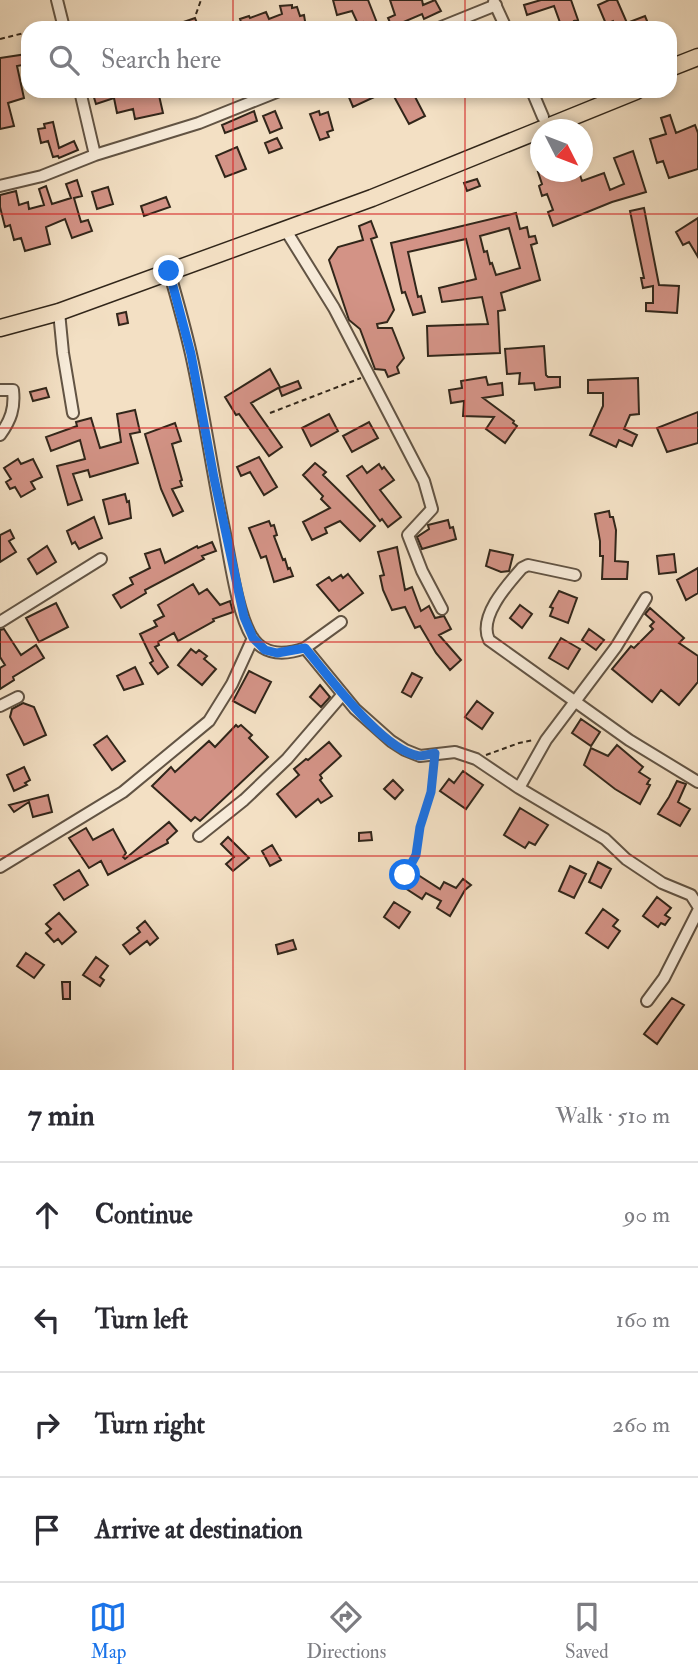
<!DOCTYPE html>
<html lang="en">
<head>
<meta charset="utf-8">
<style>
	body { margin:0; font-family:"IM FELL Double Pica",serif; background:#f2f2f3; color:#2b2b33 }
	.compass { position:absolute; left:530px; top:119px; width:63px; height:63px; border-radius:50%; background:#fff; box-shadow:0 4px 10px #0003; rotate:132deg }
	.stop { position:absolute; width:21px; height:21px; margin:-16px; border:5px solid #1a73e8; border-radius:50%; background:#fff }
	.stop.end { background:#1a73e8; border-color:#fff; box-shadow:0 2px 7px #0008 }
	.list { margin:0; padding:0; list-style:none }
	h2 { display:flex; justify-content:space-between; align-items:center; height:91px; margin:0; padding:0 28px; font-size:30px }
	h2 small { font-size:23px; font-weight:400; color:#7c7c81 }
	.list li { display:grid; grid-template-columns:46px 1fr auto; gap:21px; align-items:center; box-sizing:border-box; height:105px; padding:0 28px; border-top:2px solid #e1e1e2 }
	.list b { display:block; font-size:26px; white-space:nowrap }
	.list em { font-size:23px; font-style:normal; color:#7c7c81 }
	.icon { flex:none; width:38px; height:38px; fill:none; stroke:currentColor; stroke-width:2; stroke-linecap:round; stroke-linejoin:round }
	.map { position:relative; flex:none; width:698px; height:1070px; overflow:hidden }
	.search { position:absolute; background:#fff; box-shadow:0 4px 10px #0003; left:21px; right:21px; top:21px; height:77px; display:flex; align-items:center; gap:18px; box-sizing:border-box; padding:0 24px; border-radius:21px; color:#7c7c81; font-size:26px }
	.sheet { height:511px; background:#fff }
	nav { display:flex; justify-content:space-around; align-items:center; box-sizing:border-box; height:98px; border-top:2px solid #e1e1e2; background:#fff; font-size:19px; color:#7c7c81 }
	nav a { display:grid; justify-items:center; gap:4px }
	nav .on { color:#1a73e8 }
	.map>svg:first-child { display:block }
	.building { fill:#d39386; stroke:#31261a; stroke-width:2; fill-rule:evenodd }
	.lines { fill:none; stroke-linecap:round; stroke-linejoin:round }
	.street-casing { stroke:#625444; stroke-width:14 }
	.primary-casing { stroke:#31261a; stroke-width:19 }
	.path { stroke:#31261a; stroke-width:2; stroke-dasharray:5 3.5; stroke-linecap:butt }
	.street { stroke:#f7ebd9; stroke-width:10 }
	.primary { stroke:#f3e0c4; stroke-width:16 }
	.route { stroke:#1a73e8; stroke-width:9 }
	.grid { fill:none; stroke:#d62828; stroke-width:2; stroke-opacity:0.55 }
</style>
</head>
<body>
<div class="map">
<svg width="698" height="1070" viewBox="0 0 698 1070">
	<rect width="100%" height="100%" fill="#f3e0c4"/>
	<filter id="stains"><feTurbulence type="fractalNoise" baseFrequency=".00286" numOctaves="4"/><feColorMatrix values="0 0 0 0 .2 0 0 0 0 .09 0 0 0 0 .02 0 0 0 .5 -.17"/></filter>
	<radialGradient id="worn" r=".72"><stop offset=".6" stop-color="#630" stop-opacity="0"/><stop offset="1" stop-color="#630" stop-opacity=".3"/></radialGradient>
	<path class="building" d="M333 0H368L379 28H366L363 22 358 24 352 11 337 15Z
		M390 0H422L423 5 435 0 441 11 424 19 422 14 392 27 388 18 395 15Z
		M541 0H571L578 20 574 21 575 25 562 28 554 6 527 15 524 5Z
		M609 0H617L627 23 645 16 650 28H615L613 21 606 24 598 5Z
		M292 5V8L297 7 300 16 304 15 306 27 243 28 240 19 249 16 250 18 266 12 269 19 282 14 280 6Z
		M195 18 199 28H170L169 27Z
		M27 54 28 64 17 66 24 98 8 103 14 126 0 129V58Z
		M92 91H158L163 113 135 119 133 109 117 113 114 98 96 104Z
		M358 91H385V92L353 107 348 95Z
		M391 91H412L425 116 409 124Z
		M254 111 257 121 225 133 222 125Z
		M275 111 282 128 270 133 263 116Z
		M319 111 320 115 328 112 333 130 327 132 329 137 320 140 310 114Z
		M670 115 676 133 695 125 698 133V169L669 178 663 161 657 163 650 139 666 134 661 118Z
		M53 122 59 148 74 141 78 150 59 158 58 156 53 157 48 141 41 143 38 129 45 128 44 124Z
		M277 138 282 148 269 153 265 143Z
		M237 147 246 169 225 177 216 156Z
		M633 151 646 192 612 202 553 226 548 212 553 210 547 194 542 196 539 186 542 184 538 172H579L582 181 604 173 610 190 624 184 614 158Z
		M477 179 480 186 467 191 464 183Z
		M77 180 82 196 74 198 81 222 88 220 92 231 72 238 65 219 46 227 50 244 25 251 21 238 14 240 10 225 5 227 0 207V195L16 191 19 205 28 202 29 209 44 205 39 189 46 186 52 204 71 198 66 184Z
		M108 187 113 204 97 209 92 192Z
		M166 197 170 207 144 216 141 206Z
		M644 208 659 285 679 286 677 313 646 311V303H653V286L643 288 641 278H644L630 211Z
		M516 213 520 229 527 227 529 237 535 236 537 243 531 245 540 280 501 293 505 310 498 311 500 353 428 356 427 326 488 324 482 297 442 302 439 288 476 279 466 239 408 252 418 297 421 296 425 312 413 315 405 292 402 293 391 243ZM509 228 520 268 496 275 492 263 490 264 487 251 484 252 480 236Z
		M698 218V257L689 242 683 245 676 232Z
		M371 221 377 237 371 239 394 310 387 322 377 324 378 328H392L404 358 397 367 399 373 388 377 385 370 375 369 360 329 349 320 329 260 338 247 363 240 359 226Z
		M126 312 128 323 119 325 117 314Z
		M544 346 546 375 548 377H560V387L535 390 534 383 519 384 520 373 507 374 505 349Z
		M270 369 280 387 251 403 282 447 269 456 239 414 236 415 225 397Z
		M486 377 488 385 502 383 503 395 483 398 514 421 513 423 517 426 505 443 486 429 494 417 463 416 464 401 451 403 449 390 462 388 461 381Z
		M638 378 639 414 630 415 624 429 637 435 632 446 619 440 616 447 590 435 603 406V393H588V380Z
		M298 381 301 388 282 396 279 388Z
		M46 388 49 397 33 401 30 392Z
		M135 410 140 432 130 434 138 463 90 477 88 470 73 474 82 500 68 505 57 466 85 459 80 440 51 451 46 437 77 426 76 422 91 418 100 448 121 442 117 414Z
		M698 412V443L667 452 657 428Z
		M329 414 338 431 311 446 302 428Z
		M369 422 378 438 352 452 343 436Z
		M175 423 181 441 172 444 182 480 180 481 182 486 172 489 183 511 173 516 161 489 145 434Z
		M259 457 277 487 264 495 250 472 241 476 237 467Z
		M18 459 21 464 33 459 42 477 31 482 35 489 21 497 15 487 10 489 6 482 11 479 4 468Z
		M315 463 326 472 323 475 375 526 360 541 340 521 325 528 327 533 312 540 303 522 330 508 321 499 323 496 303 475Z
		M379 464 382 469 384 467 394 480 380 490 401 517 388 527 382 519 380 521 347 476 362 466 367 473Z
		M125 494 127 502 129 501 131 518 109 524 103 500Z
		M609 511 610 517H613L616 530 615 561 628 562 627 579H602L603 556H600V541L595 514Z
		M94 517 102 538 79 549 75 542 72 544 67 531Z
		M448 520 450 528 453 527 456 539 422 549 417 537 429 529 428 525Z
		M269 521 271 526 274 525 277 535 274 536 283 560 285 559 288 569 290 568 293 576 274 582 266 556 261 558 249 528Z
		M10 530 14 538 9 541 16 552 0 562V535Z
		M212 542 216 551 202 556 204 559 145 590 146 593 121 608 113 595 133 584 130 578 150 568 145 554 160 549 165 563 197 546 198 548Z
		M47 546 56 562 37 574 28 559Z
		M397 547 405 590 412 587 421 611 429 606 435 618 444 616 451 629 439 635 461 660 450 670 436 653 420 626 415 628 405 607 392 610 383 590 380 576 384 575 378 552Z
		M490 550 513 555 509 571 501 572 486 566Z
		M674 554 676 572 659 574 657 556Z
		M698 568V593L686 600 677 580Z
		M348 574 363 593 339 611 317 585 329 577 332 581 341 575 343 578Z
		M193 584 199 594 207 589 220 605 230 601 233 612 213 619 214 621 178 641 174 633 158 642 159 645 155 647 168 667 158 674 150 663 153 661 140 634 157 626 154 621 164 616 158 605Z
		M559 591 577 598 568 623 550 616 553 608 550 607Z
		M56 603 68 627 39 642 26 618Z
		M520 605 532 614 522 628 510 618Z
		M650 608 684 638 679 643 698 656V682L679 705 661 690 652 702 612 669 631 646 634 648 653 629 650 626 654 622 645 614Z
		M4 629 21 655 36 645 44 658 13 677 14 680 0 689V668L5 665 0 657V630Z
		M589 629 604 640 596 650 582 640Z
		M561 638 580 649 568 669 549 658Z
		M191 649 196 653 199 650 207 656 204 659 216 669 202 685 178 665Z
		M135 667 143 684 124 690 117 676Z
		M249 671 271 682 255 713 233 701Z
		M412 673 422 678 411 697 402 692Z
		M320 685 330 697 321 707 310 697Z
		M477 701 493 713 482 729 465 717Z
		M23 703 34 707 46 735 24 745 10 717 12 709Z
		M581 719 600 732 591 746 572 733Z
		M236 725 238 727 241 725 252 735 249 738 268 757 200 821 195 817 191 821 152 786 171 767 175 772 209 741 215 747Z
		M107 736 125 761 112 770 94 745Z
		M329 742 341 756 320 775 322 778 320 780 332 796 321 803 318 799 296 817 277 794 299 775 294 769 306 759 308 760Z
		M617 745 643 767 639 772 650 779 647 784 650 785 640 804 615 789 584 765 591 748 608 756Z
		M24 767 30 780 25 783 27 785 14 791 7 775Z
		M463 771 483 785 466 809 440 791 449 779 454 783Z
		M393 780 403 790 395 799 384 789Z
		M677 781 686 784 678 802 690 809 680 826 658 814 669 797Z
		M48 795 52 812 33 817 29 802 14 812 9 805Z
		M520 808 548 825 535 845 529 842 525 848 504 835Z
		M169 822 177 831 167 840 168 843 108 875 101 861 89 868 69 838 86 828 93 840 113 829 126 853 123 857 125 859Z
		M371 832 372 840 359 841V833Z
		M228 837 249 858 233 871 226 864 234 857 221 844Z
		M272 845 281 860 270 866 262 851Z
		M598 862 611 869 601 888 589 882Z
		M570 866 586 874 574 898 559 891Z
		M79 870 88 885 64 900 54 885Z
		M415 873 440 889 444 882 456 888 463 879 471 885 465 890 450 916 437 908 441 901 426 893 422 899 405 888Z
		M657 897 671 908 665 915 670 918 665 925 661 923 658 927 643 916Z
		M394 902 410 912 399 928 384 917Z
		M603 909 618 920 613 926 620 931 608 948 586 933Z
		M59 913 76 932 62 944 58 939 54 942 46 933 51 929 46 924Z
		M145 921 158 938 150 945 147 941 130 954 123 945 140 932 137 928Z
		M293 940 296 949 278 954 276 945Z
		M26 953 44 965 34 978 17 966Z
		M96 957 108 966 100 977 104 980 100 986 83 975Z
		M62 982H70V999H63Z
		M672 998 684 1005 657 1044 644 1034Z"/>
	<g class="lines">
		<defs>
			<path id="street" d="M57 0 64 28
				M494 2 506 28
				M439 28 496 5
				M80 91 95 155
				M532 91 543 117
				M0 186 42 176 95 155 199 123 279 91
				M285 229 334 308 424 481 432 509 408 535 422 571 442 609
				M169 271C177 299 185 327 191 354 204 412 212 471 224 529 230 558 237 613 252 637 264 656 286 655 305 648L355 709 391 741 405 750 420 756 455 752 476 759 519 788 605 839 626 859 662 883 691 895 698 906
				M59 312 63 353 73 413
				M0 390H13C15 408 11 420 0 435
				M575 575 528 565 522 568C507 585 478 617 489 640L629 740 698 782
				M0 622 101 559
				M305 648 341 622
				M0 706 18 697
				M519 788 546 740 616 647 646 598
				M199 836 244 800 287 759 343 694
				M0 867 123 792 209 721 232 684 253 638
				M647 1001 664 978 698 911"/>
			<path id="primary" d="M670 68 698 57
				M0 328 59 312 372 198 636 91"/>
		</defs>
		<use href="#street" class="street-casing"/>
		<use href="#primary" class="primary-casing"/>
		<path class="path" d="M196 14 201 0
			M41 28 54 24
			M0 39 28 32
			M270 413 361 378
			M486 755 519 743 534 740
			M405 875 416 855 420 826 431 792 435 765"/>
		<use href="#street" class="street"/>
		<use href="#primary" class="primary"/>
	</g>
	<g class="lines">
		<path class="route" d="M169 271 191 354 214 478 244 617 253 638 265 650 277 653 305 648C329 676 382 750 419 756 424 756 431 754 435 753L431 792 420 827 416 855 405 875"/>
	</g>
	<path class="grid" d="M233 0V28M465 0V28M233 91V1070M465 91V1070M0 214H698M0 428H698M0 642H698M0 856H698"/>
	<rect width="100%" height="100%" filter="url(#stains)"/>
	<rect width="100%" height="100%" fill="url(#worn)"/>
</svg>
<svg class="compass" viewBox="-18 -18 36 36"><path d="M0-13l5 13h-10z" fill="#e53935"/><path d="M0 13l5-13h-10z" fill="#7c7c81"/></svg>
<div class="stop" style="left:405px;top:875px"></div>
<div class="stop end" style="left:169px;top:271px"></div>
<div class="search"><svg class="icon" aria-label="search" viewBox="0 0 24 24"><circle cx="10" cy="10" r="6"/><path d="M15 15l6 6"/></svg>Search here</div>
</div>
<section class="sheet">
<h2>7 min<small>Walk · 510 m</small></h2>
<ul class="list">
<li><svg class="icon" aria-label="ahead" viewBox="0 0 24 24"><path d="M12 20V5M6 11l6-6 6 6"/></svg><div><b>Continue</b></div><em>90 m</em></li>
<li><svg class="icon" aria-label="left" viewBox="0 0 24 24"><path d="M17 20v-9H6M10 6l-5 5 5 5"/></svg><div><b>Turn left</b></div><em>160 m</em></li>
<li><svg class="icon" aria-label="right" viewBox="0 0 24 24"><path d="M7 20v-9h11M14 6l5 5-5 5"/></svg><div><b>Turn right</b></div><em>260 m</em></li>
<li><svg class="icon" aria-label="arrive" viewBox="0 0 24 24"><path d="M6 21V4h12l-3 4 3 4H6"/></svg><div><b>Arrive at destination</b></div></li>
</ul>
</section>
<nav>
<a class="on"><svg class="icon" aria-label="map" viewBox="0 0 24 24"><path d="M3 6l6-2 6 2 6-2v14l-6 2-6-2-6 2zM9 4v14M15 6v14"/></svg>Map</a>
<a><svg class="icon" aria-label="directions" viewBox="0 0 24 24"><path d="M12 3l9 9-9 9-9-9zM9 14v-3h6M13 9l2 2-2 2"/></svg>Directions</a>
<a><svg class="icon" aria-label="saved" viewBox="0 0 24 24"><path d="M7 4h10v16l-5-4-5 4z"/></svg>Saved</a>
</nav>
</body>
</html>
